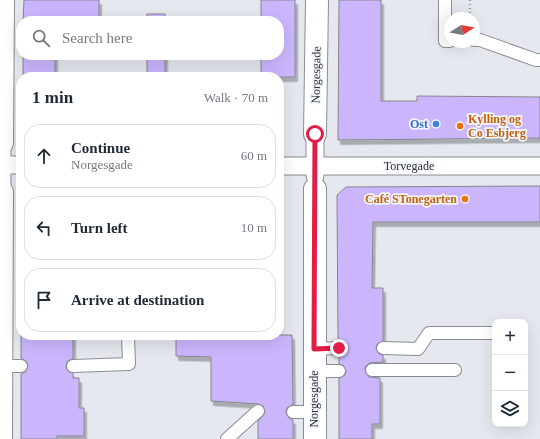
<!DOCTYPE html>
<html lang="en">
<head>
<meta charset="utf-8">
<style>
	body { margin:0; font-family:Georgia,serif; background:#f6f6f7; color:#1f2937 }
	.controls { position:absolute; right:12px; bottom:12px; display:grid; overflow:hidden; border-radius:8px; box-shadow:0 4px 16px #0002 }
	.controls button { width:36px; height:36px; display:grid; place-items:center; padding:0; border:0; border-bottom:1px solid #e0e1e3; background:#fff; color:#1f2937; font:20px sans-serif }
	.compass { position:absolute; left:444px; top:12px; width:36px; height:36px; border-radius:50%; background:#fff; box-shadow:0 4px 16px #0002; rotate:79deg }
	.stop { position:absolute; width:12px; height:12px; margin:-9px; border:3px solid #e11d48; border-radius:50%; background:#fff }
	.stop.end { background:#e11d48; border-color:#fff; box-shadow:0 1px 4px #0008 }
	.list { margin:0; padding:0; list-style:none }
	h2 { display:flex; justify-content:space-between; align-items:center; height:52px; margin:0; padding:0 16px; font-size:17px }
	h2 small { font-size:13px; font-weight:400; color:#747a83 }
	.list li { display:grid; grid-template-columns:26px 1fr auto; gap:12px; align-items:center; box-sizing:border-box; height:64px; margin:0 8px 8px; padding:0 8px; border:1px solid #e0e1e3; border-radius:16px }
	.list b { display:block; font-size:15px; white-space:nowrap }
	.list p { margin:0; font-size:13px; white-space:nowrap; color:#747a83 }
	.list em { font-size:13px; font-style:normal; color:#747a83 }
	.icon { flex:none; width:22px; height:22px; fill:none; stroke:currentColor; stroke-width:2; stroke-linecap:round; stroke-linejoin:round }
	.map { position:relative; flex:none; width:540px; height:439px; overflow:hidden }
	.search { position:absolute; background:#fff; box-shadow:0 4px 16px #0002; left:16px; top:16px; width:268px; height:44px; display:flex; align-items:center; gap:10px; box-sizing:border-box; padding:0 14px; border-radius:16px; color:#747a83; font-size:15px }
	.panel { position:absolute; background:#fff; box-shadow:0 4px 16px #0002; left:16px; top:72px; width:268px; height:268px; border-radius:16px }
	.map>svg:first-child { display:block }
	.building { fill:#cbb6fe; stroke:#86858b; filter:url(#shadow) }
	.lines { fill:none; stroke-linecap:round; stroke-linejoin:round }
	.service-casing { stroke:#898d92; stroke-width:14 }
	.pedestrian-casing { stroke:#898d92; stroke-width:19 }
	.minor-casing { stroke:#898d92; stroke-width:24 }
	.path { stroke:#9c9fa3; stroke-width:2.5; stroke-dasharray:1 3; stroke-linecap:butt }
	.service { stroke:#fff; stroke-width:12 }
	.pedestrian { stroke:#fff; stroke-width:17 }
	.minor { stroke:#fff; stroke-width:22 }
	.route { stroke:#e11d48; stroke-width:5 }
	.shop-dot { fill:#3f7fe0; stroke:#f3f6fd; stroke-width:1.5 }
	.food-dot { fill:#e8710a; stroke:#f3f6fd; stroke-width:1.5 }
	.labels { text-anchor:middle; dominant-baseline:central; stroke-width:3.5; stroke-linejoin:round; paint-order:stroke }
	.street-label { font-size:12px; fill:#303134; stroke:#f3f6fd }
	.food-label { font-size:12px; font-weight:bold; fill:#c56008; stroke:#f3f6fd; text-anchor:start }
	.shop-label { font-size:12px; font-weight:bold; fill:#366cbe; stroke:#f3f6fd; text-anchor:end }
</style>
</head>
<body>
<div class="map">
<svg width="540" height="439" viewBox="0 0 540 439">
	<defs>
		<filter id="shadow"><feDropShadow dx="2.5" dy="4.5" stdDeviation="0" flood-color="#0004"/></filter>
	</defs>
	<rect width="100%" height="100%" fill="#e5e9ef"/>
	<path class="building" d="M24 0H99V21H23Z
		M261 0H295V77H261V55H279V21H261Z
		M339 0H381V101H417V96L540 97V138L338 140Z
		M147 14H165V21H147Z
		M23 55H55V77H23Z
		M147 55H165V77H147Z
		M540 186V222H373L372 288H383V341L377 344 376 348 379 354 383 355V362L369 363 365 367V370L369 377 380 378V424H372V439H339V378L345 375 346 371 343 365 339 364V356L343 354 346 348 345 344 338 341 337 195 346 187Z
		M21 335H73V358L67 362 66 367 69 372 73 373V378H79V408H84V436H57V439H21V374L25 372 28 366 27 362 21 358Z
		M219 335H292L293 404 287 408 286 412 289 418 293 420V439H258V421L265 413 263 406 258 404 211 401V357L176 356V337H219Z"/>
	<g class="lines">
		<defs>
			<path id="service" d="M445 0V41H450
				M474 40H480L536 60H540
				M383 348 418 349 429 333H495
				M314 349 339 348
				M1 366H21
				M73 366 129 364 128 335
				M372 370H455
				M314 371H339
				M293 412H315
				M227 439 258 411"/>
			<path id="pedestrian" d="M0 165H21
				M279 166H540
				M315 176V134
				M2 192V143"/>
			<path id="minor" d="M315 134 317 0
				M2 143 3 0
				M1 439 2 192
				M315 439V189"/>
		</defs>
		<use href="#service" class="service-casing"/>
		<use href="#pedestrian" class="pedestrian-casing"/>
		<use href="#minor" class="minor-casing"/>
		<path class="path" d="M470 0V18"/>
		<use href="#service" class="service"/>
		<use href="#pedestrian" class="pedestrian"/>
		<use href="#minor" class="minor"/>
	</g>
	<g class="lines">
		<path class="route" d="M315 134 314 349 339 348"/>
	</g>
	<circle class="shop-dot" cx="436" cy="124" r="4"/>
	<g class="food-dot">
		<circle cx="460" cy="126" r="4"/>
		<circle cx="465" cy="199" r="4"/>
	</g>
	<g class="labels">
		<g class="street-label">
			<text transform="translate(316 75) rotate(-89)">Norgesgade</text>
			<text x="409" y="166">Torvegade</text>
			<text transform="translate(314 399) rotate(-90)">Norgesgade</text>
		</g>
		<g class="food-label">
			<text x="468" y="119">Kylling og<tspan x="468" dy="14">Co Esbjerg</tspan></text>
			<text x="457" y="199" text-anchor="end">Café STonegarten</text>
		</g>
		<g class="shop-label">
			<text x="428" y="124">Ost</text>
		</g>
	</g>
</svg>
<div class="controls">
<button>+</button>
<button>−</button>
<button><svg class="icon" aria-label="layers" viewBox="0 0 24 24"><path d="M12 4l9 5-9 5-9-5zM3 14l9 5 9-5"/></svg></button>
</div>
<svg class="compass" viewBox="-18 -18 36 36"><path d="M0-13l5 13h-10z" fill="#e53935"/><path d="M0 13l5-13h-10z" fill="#747a83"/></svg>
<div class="stop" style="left:315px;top:134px"></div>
<div class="stop end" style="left:339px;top:348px"></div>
<div class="search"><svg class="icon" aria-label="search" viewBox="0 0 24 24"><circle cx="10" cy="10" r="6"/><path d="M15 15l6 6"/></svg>Search here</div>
<section class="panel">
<h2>1 min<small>Walk · 70 m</small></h2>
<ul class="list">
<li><svg class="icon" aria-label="ahead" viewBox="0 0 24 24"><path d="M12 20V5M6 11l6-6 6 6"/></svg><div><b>Continue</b><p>Norgesgade</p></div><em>60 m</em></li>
<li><svg class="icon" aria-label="left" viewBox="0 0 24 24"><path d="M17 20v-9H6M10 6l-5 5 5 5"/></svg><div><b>Turn left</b></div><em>10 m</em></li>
<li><svg class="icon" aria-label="arrive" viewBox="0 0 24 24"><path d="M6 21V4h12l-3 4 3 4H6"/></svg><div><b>Arrive at destination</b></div></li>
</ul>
</section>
</div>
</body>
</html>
